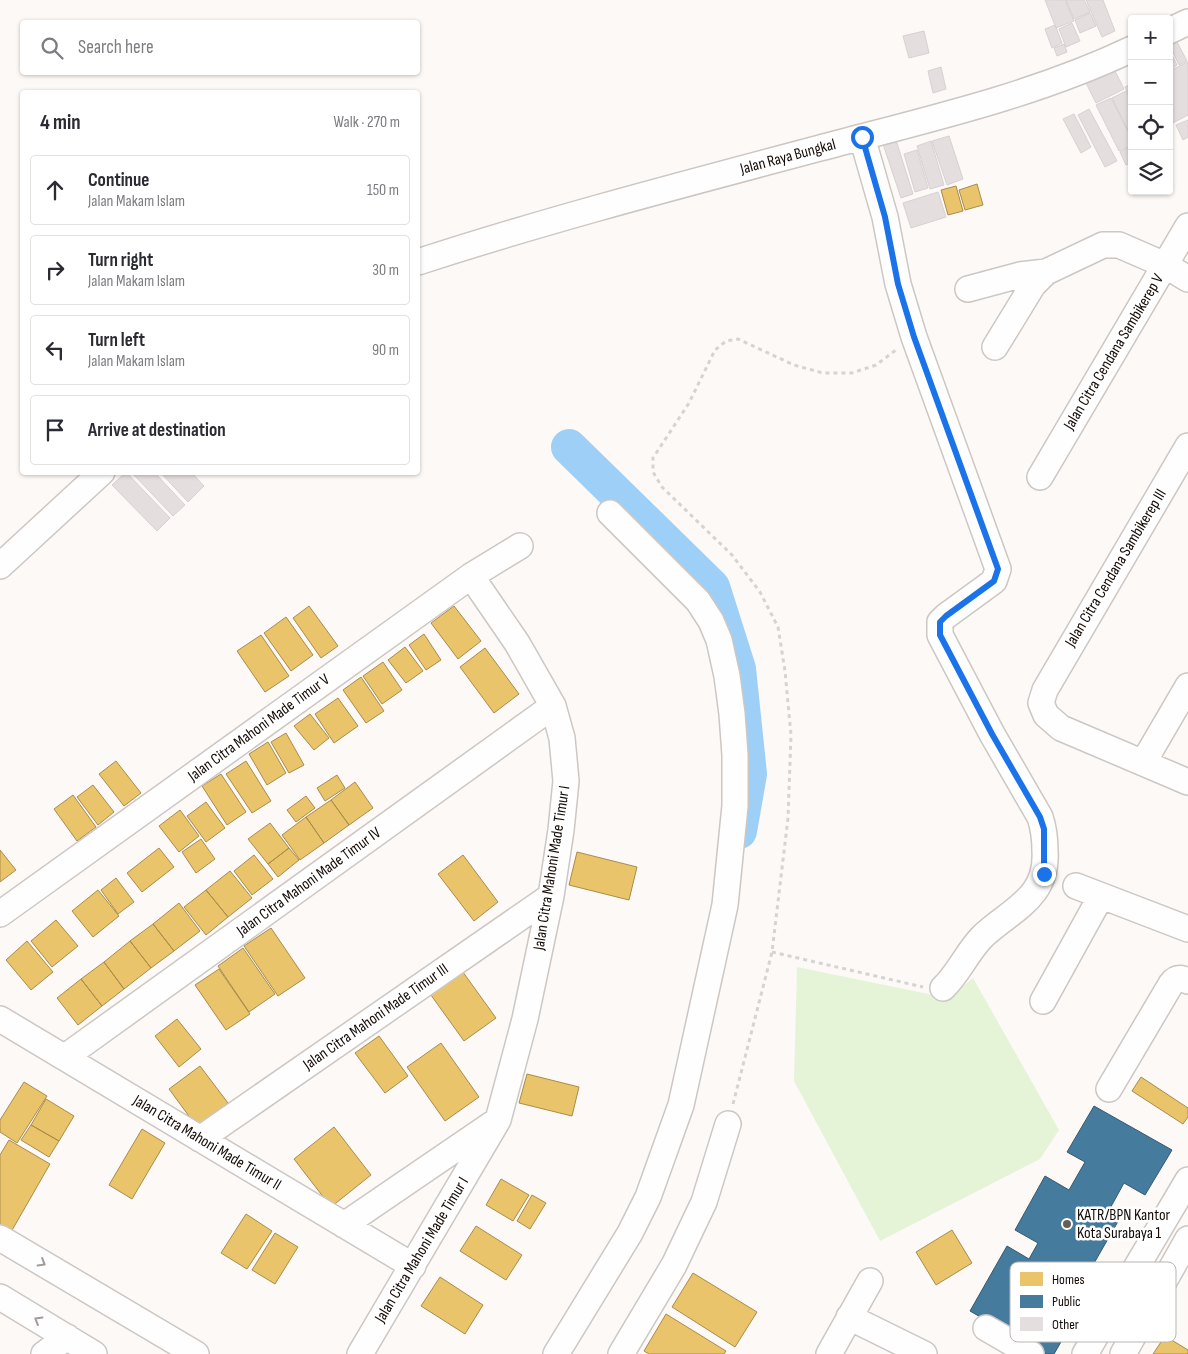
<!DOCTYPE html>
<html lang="en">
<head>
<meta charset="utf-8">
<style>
	body { margin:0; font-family:"Sofia Sans Condensed",sans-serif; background:#f2f2f3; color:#2b2b33 }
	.controls { position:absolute; right:15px; top:15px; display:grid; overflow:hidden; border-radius:5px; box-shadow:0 1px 4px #0004 }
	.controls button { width:45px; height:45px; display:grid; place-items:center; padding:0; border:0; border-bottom:1px solid #e1e1e2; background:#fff; color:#2b2b33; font:25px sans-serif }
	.stop { position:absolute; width:15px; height:15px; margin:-11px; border:4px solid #1a73e8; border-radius:50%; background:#fff }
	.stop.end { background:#1a73e8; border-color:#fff; box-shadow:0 1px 5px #0008 }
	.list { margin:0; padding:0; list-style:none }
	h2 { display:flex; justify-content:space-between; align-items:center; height:65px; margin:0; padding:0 20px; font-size:21px }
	h2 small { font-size:16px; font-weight:400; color:#7c7c81 }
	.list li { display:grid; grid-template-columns:32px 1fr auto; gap:15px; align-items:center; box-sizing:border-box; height:70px; margin:0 10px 10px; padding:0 10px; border:1px solid #e1e1e2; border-radius:5px }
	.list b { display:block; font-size:19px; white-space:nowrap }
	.list p { margin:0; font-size:16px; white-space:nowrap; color:#7c7c81 }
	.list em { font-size:16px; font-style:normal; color:#7c7c81 }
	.icon { flex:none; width:28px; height:28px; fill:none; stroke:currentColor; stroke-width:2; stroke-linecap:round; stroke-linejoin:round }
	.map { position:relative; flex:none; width:1188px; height:1354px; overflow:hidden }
	.search { position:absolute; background:#fff; box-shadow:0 1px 4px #0004; left:20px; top:20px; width:400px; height:55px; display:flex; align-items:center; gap:12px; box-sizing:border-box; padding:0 18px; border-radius:5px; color:#7c7c81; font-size:19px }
	.panel { position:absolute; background:#fff; box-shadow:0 1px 4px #0004; left:20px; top:90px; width:400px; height:385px; border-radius:5px }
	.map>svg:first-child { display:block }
	.green { fill:#e5f4d6 }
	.homes { fill:#e9c46a; stroke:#a98c4c }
	.public { fill:#457b9d; stroke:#36596f }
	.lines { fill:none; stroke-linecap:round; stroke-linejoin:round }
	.river { stroke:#9ed0f7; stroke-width:36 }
	.building { fill:#e5dedf; stroke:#d8d1d2 }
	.minor-casing { stroke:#cdc7c3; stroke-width:28 }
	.path { stroke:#d5d4d3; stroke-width:3; stroke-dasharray:4 4; stroke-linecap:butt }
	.minor { stroke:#fffefe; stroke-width:25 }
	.oneway { stroke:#a19c9a }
	.route { stroke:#1a73e8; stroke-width:6 }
	.poi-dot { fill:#655e5a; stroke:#fff; stroke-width:2 }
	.labels { text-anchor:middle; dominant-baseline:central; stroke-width:5; stroke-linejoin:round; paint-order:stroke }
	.street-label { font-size:16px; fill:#130a05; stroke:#fff }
	.poi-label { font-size:16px; fill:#130a05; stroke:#fff; text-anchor:start }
	.key { fill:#fff; stroke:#b8b6b4; stroke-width:1 }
	.key-label { font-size:14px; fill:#130a05 }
</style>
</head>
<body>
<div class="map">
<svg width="1188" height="1354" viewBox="0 0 1188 1354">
	<rect width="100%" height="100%" fill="#fcf9f7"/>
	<path class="green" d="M797 967 948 998 973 978 1059 1130 1040 1159 880 1241 794 1081Z"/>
	<path class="homes" d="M977 184 983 205 965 210 959 190Z
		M956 186 963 211 948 215 941 190Z
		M309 606 338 646 321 658 293 618Z
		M454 606 481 641 458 659 431 623Z
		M286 617 313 655 291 671 264 633Z
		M424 634 441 660 426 670 409 645Z
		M261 635 289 676 265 692 237 651Z
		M405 647 423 671 406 683 388 660Z
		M485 648 519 694 494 713 460 667Z
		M383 662 402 690 382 704 363 676Z
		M361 677 384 711 366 723 343 690Z
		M338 698 358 726 334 743 315 714Z
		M310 714 329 738 314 750 294 726Z
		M286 733 304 765 289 773 271 742Z
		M268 742 286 773 267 785 249 754Z
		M116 761 141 793 124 806 99 774Z
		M246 761 271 801 252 813 226 774Z
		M221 774 246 812 227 825 202 786Z
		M337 775 345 788 325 801 317 788Z
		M355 782 373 808 349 825 331 800Z
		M93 785 114 812 98 825 77 797Z
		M73 795 96 827 77 841 54 809Z
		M306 796 315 808 296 822 287 810Z
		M331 800 349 825 324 843 306 817Z
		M206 802 225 828 206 842 187 816Z
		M180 810 199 836 179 852 159 826Z
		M306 817 324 843 300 860 282 835Z
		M270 823 289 848 268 864 248 839Z
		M201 839 215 859 196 873 182 852Z
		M159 848 174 867 142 892 127 873Z
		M289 848 299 860 278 877 268 864Z
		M0 850 16 870 0 882Z
		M577 852 637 867 629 900 569 885Z
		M254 855 273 879 252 895 234 871Z
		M463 855 498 902 474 921 438 874Z
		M230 871 252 898 228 917 206 890Z
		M116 878 134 902 118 914 101 890Z
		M98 890 119 916 93 937 72 911Z
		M206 890 228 917 206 935 184 907Z
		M179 903 200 931 174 951 153 924Z
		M56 920 78 946 52 967 31 941Z
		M153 924 174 951 151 968 130 941Z
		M271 928 305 978 278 996 244 946Z
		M27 941 53 972 31 990 6 960Z
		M130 941 151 968 124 989 104 962Z
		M243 948 275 994 249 1012 218 966Z
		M104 962 124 989 102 1006 81 979Z
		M460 968 496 1018 464 1041 428 991Z
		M219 969 250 1014 226 1030 195 985Z
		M81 979 102 1006 78 1025 57 998Z
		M177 1019 201 1049 179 1067 155 1036Z
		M379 1036 408 1076 385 1093 355 1053Z
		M441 1043 479 1097 445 1121 407 1067Z
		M200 1066 228 1103 197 1127 169 1089Z
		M527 1074 579 1087 572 1116 519 1103Z
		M1141 1077 1188 1108V1117L1183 1124 1132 1091Z
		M24 1082 47 1096 17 1143 0 1132V1120Z
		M46 1099 74 1116 59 1141 31 1125Z
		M31 1125 59 1141 49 1157 21 1140Z
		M334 1127 371 1175 331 1207 294 1159Z
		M142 1129 165 1143 132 1199 109 1185Z
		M9 1140 50 1164 11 1232 0 1226V1155Z
		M501 1179 529 1195 513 1221 486 1205Z
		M532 1195 546 1203 530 1229 517 1221Z
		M246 1214 272 1231 247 1269 221 1253Z
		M476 1226 522 1255 506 1280 460 1251Z
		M952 1230 972 1263 936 1285 916 1252Z
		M275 1233 298 1247 275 1284 252 1270Z
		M693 1273 757 1312 735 1347 672 1307Z
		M440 1277 483 1305 465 1334 421 1306Z
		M666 1314 726 1351 724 1354H649L644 1351Z
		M1165 1336 1188 1350V1354H1153Z"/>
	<path class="public" d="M1094 1106 1172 1150 1145 1195 1124 1183 1108 1212 1120 1218 1089 1272 1077 1264 1067 1282 1088 1295 1054 1354H1044L970 1311 1007 1246 1029 1259 1038 1243 1015 1230 1045 1176 1069 1190 1085 1162 1067 1152Z"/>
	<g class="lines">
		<path class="river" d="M569 447 712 587 738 669 749 774 739 831"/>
	</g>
	<path class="building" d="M1045 0H1065L1074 21 1056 28Z
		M1066 0H1084L1090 12 1074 19Z
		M1086 0H1103L1115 31 1102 37Z
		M1090 13 1096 26 1080 33 1075 20Z
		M1072 23 1080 41 1066 47 1059 29Z
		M1055 25 1062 43 1052 48 1045 29Z
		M924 31 929 53 909 58 903 36Z
		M1177 42 1187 61 1179 65 1170 46Z
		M1064 44 1067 52 1057 56 1054 48Z
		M1169 49 1177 65 1170 69 1169 67Z
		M1188 62V115L1169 125V71Z
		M941 67 946 89 933 93 928 71Z
		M1114 69 1124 89 1096 103 1086 83Z
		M1132 84V100L1125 87Z
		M1126 91 1132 102V138L1112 98Z
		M1111 98 1132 139V145L1119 151 1096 105Z
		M1089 109 1117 161 1105 167 1078 115Z
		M1074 114 1091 147 1081 153 1063 119Z
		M1188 120V137L1183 140 1176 125Z
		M949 136 963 179 947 185 932 141Z
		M896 140 913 194 901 198 883 144Z
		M931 141 944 185 930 189 917 146Z
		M1132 146V162L1126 165 1120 152Z
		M917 150 928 188 915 192 904 154Z
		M938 192 946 217 911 228 903 203Z
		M126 472 170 518 157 531 112 485Z
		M131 472H154L185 505 173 516Z
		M160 472H191L204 486 188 502Z"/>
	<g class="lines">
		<defs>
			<path id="minor" d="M1169 31 1188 22
				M862 137 885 217 898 284 914 337 998 569 994 581 946 616 940 622V635L992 734 1040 817C1044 829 1045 839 1045 851 1048 898 1012 909 983 936 967 952 959 973 943 988
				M418 262C550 219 685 184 820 148 925 120 1033 96 1132 49
				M968 289 1020 275 1046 272
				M995 347 1033 285 1046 272 1103 245H1119L1165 265 1188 279
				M1188 446 1045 690 1041 703 1046 715 1061 728 1188 782
				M1040 477 1188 226
				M0 566 102 472
				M1143 763 1188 686
				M1076 886 1188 929
				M0 914 471 576 520 546
				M1043 1001 1101 896
				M0 1019 413 1266
				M65 1057 553 706
				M1109 1089 1171 984C1176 977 1180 977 1188 981
				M200 1139 551 896
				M344 1225 492 1124
				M0 1238 196 1354
				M0 1297 94 1354
				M849 1317 924 1354
				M986 1328 1031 1354
				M44 1354 67 1337
				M360 1354 498 1120 525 1019 551 896 561 830 566 781 562 738 553 706 517 643 471 576
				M556 1354 630 1233 648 1197 681 1105 725 905 735 806V755L732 714 727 676 719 640 711 621 698 601 610 513
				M621 1354 674 1265 704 1202 728 1124
				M829 1354 870 1281
				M1085 1354 1188 1180
				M1123 1354 1188 1239"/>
		</defs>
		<use href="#minor" class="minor-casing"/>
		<path class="path" d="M772 952 923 987
			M733 1104 772 952 788 818 791 735 785 671 778 627 760 592 732 555 662 487 653 472V458L689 403 715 350 726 341 738 339 794 365 823 373H852L876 365 896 350"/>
		<use href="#minor" class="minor"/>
	</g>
	<defs><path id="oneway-chevron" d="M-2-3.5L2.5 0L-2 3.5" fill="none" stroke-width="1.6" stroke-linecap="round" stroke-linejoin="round" transform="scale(1.25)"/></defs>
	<g class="oneway">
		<use href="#oneway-chevron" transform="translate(42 1263) rotate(31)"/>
		<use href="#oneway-chevron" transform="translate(38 1320) rotate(-149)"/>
	</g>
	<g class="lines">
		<path class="route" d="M862 137 885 217 898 284 914 337 998 569 994 581 946 616 940 622V635L992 734 1040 817 1044 829V874"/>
	</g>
	<circle class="poi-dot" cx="1067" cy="1224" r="5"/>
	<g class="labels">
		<g class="street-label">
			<text transform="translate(788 157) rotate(-15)">Jalan Raya Bungkal</text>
			<text transform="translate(1114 352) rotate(-59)">Jalan Citra Cendana Sambikerep V</text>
			<text transform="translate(1116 568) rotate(-59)">Jalan Citra Cendana Sambikerep III</text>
			<text transform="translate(259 728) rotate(-36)">Jalan Citra Mahoni Made Timur V</text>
			<text transform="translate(552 868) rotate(-81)">Jalan Citra Mahoni Made Timur I</text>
			<text transform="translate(309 882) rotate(-36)">Jalan Citra Mahoni Made Timur IV</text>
			<text transform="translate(376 1017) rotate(-35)">Jalan Citra Mahoni Made Timur III</text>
			<text transform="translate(207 1143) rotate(31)">Jalan Citra Mahoni Made Timur II</text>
			<text transform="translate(422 1250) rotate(-59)">Jalan Citra Mahoni Made Timur I</text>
		</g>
		<g class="poi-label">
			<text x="1077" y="1215">KATR/BPN Kantor<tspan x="1077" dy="18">Kota Surabaya 1</tspan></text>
		</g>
	</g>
	<rect x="1010" y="1262" width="166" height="80" rx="8" class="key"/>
	<rect x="1020" y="1272" width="23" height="14" fill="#e9c46a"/>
	<rect x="1020" y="1295" width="23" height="13" fill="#457b9d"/>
	<rect x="1020" y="1317" width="23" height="14" fill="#e5dedf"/>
	<g class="key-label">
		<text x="1052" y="1284">Homes</text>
		<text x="1052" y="1306">Public</text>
		<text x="1052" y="1329">Other</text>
	</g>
</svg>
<div class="controls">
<button>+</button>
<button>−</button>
<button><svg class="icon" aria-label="locate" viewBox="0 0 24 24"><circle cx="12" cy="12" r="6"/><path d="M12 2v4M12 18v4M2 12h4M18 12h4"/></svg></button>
<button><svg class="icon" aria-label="layers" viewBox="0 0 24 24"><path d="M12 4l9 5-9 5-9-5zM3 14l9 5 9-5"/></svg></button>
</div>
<div class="stop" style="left:862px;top:137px"></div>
<div class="stop end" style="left:1044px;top:874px"></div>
<div class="search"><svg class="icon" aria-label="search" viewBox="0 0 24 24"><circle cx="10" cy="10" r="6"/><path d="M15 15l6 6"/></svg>Search here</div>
<section class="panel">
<h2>4 min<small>Walk · 270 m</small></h2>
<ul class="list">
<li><svg class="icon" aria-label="ahead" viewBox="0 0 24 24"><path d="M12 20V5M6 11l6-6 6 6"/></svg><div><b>Continue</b><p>Jalan Makam Islam</p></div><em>150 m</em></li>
<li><svg class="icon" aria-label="right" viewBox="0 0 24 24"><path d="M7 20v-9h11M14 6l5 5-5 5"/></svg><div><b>Turn right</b><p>Jalan Makam Islam</p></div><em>30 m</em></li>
<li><svg class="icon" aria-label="left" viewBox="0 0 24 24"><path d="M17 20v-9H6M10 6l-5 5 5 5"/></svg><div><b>Turn left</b><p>Jalan Makam Islam</p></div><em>90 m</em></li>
<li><svg class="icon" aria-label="arrive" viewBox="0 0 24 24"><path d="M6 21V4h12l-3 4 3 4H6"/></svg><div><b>Arrive at destination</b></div></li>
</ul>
</section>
</div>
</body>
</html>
